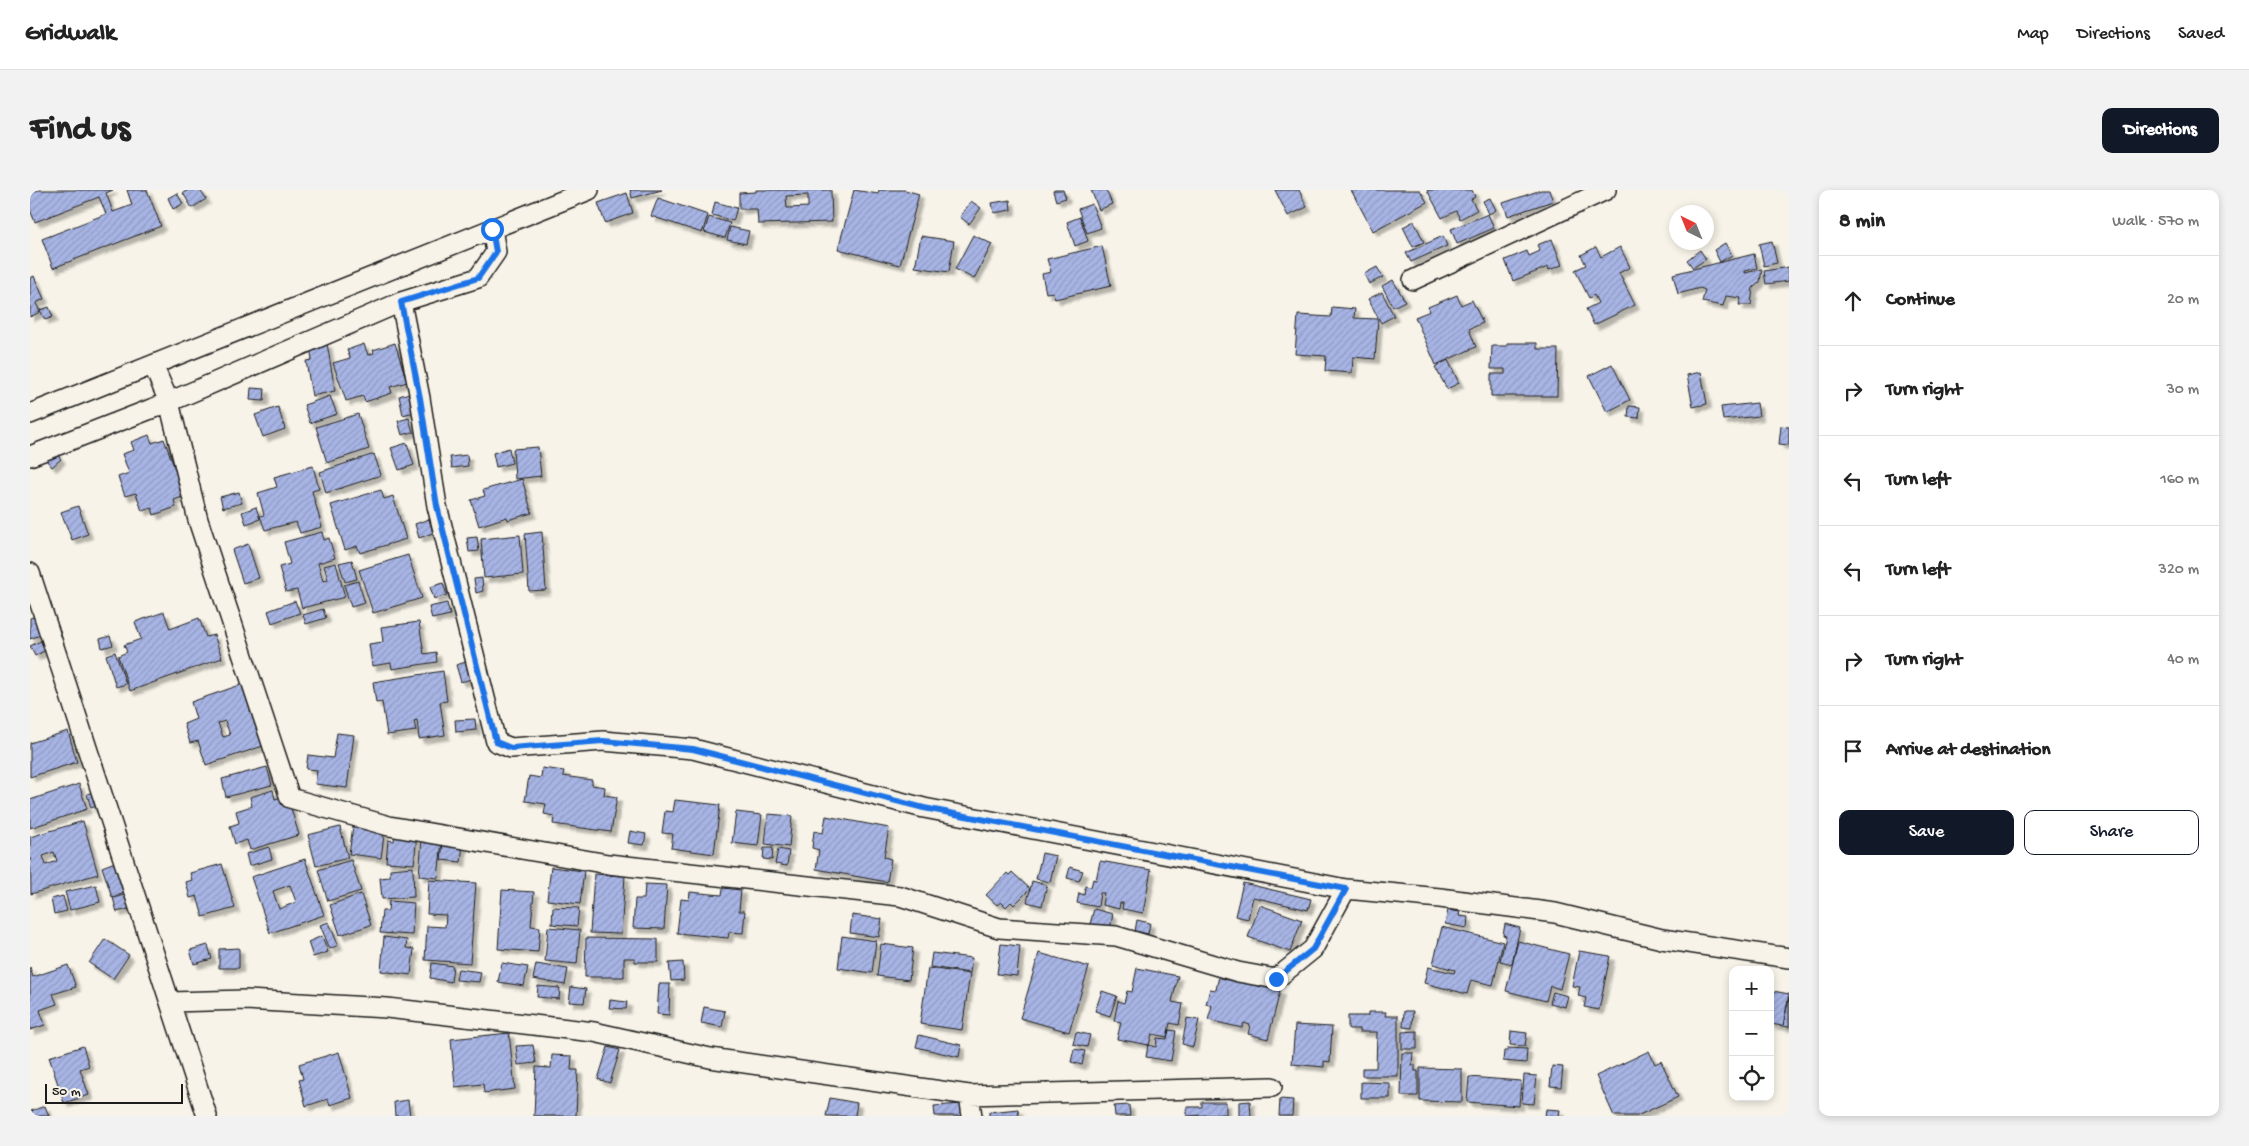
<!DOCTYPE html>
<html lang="en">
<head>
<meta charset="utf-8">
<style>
	body { margin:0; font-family:"Gochi Hand",sans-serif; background:#f2f2f2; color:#222 }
	.controls { position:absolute; right:15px; bottom:15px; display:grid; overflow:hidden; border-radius:10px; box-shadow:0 2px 8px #0003 }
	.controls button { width:45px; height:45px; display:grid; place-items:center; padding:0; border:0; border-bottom:1px solid #e0e0e0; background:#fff; color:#222; font:25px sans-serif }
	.compass { position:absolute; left:1639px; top:15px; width:45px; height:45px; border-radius:50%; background:#fff; box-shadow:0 2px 8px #0003; rotate:317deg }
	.scale { position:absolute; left:15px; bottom:12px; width:138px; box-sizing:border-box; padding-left:5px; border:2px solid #1c1c1c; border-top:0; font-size:14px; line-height:18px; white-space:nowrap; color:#1c1c1c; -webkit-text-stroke:4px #f7f3e8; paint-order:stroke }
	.stop { position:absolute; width:15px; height:15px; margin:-11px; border:4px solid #1a73e8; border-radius:50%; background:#fff }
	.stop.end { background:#1a73e8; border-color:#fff; box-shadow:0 1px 5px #0008 }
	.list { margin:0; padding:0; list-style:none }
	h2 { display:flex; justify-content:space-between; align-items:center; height:65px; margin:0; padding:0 20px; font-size:21px }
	h2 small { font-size:16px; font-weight:400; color:#767676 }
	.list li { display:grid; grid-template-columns:32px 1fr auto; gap:15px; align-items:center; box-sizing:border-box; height:90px; padding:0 20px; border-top:1px solid #e0e0e0 }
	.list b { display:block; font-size:19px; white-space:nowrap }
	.list em { font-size:16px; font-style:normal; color:#767676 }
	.actions { display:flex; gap:10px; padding:15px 20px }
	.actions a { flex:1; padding:11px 0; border:1px solid #111827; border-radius:10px; text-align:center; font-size:18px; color:#111827 }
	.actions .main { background:#111827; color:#fff }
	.icon { flex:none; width:28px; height:28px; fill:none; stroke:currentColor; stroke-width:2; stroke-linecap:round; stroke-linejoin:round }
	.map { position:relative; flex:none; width:1759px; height:926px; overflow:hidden; border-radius:10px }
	header { display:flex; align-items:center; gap:30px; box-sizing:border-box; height:70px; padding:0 25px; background:#fff; border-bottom:1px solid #e0e0e0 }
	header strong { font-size:24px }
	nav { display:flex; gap:28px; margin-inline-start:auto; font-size:18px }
	.intro { display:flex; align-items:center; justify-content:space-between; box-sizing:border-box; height:120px; padding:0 30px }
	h1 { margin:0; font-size:35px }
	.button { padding:12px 22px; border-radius:10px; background:#111827; color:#fff; font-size:18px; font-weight:700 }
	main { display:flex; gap:30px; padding:0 30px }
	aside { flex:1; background:#fff; border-radius:10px; box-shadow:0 2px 8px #0003 }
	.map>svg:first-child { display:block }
	.building { fill:url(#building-hatch); stroke:#1c1c1c; fill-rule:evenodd; filter:url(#shadow) }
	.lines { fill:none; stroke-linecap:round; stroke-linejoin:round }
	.minor-casing { stroke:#1c1c1c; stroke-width:22 }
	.minor { stroke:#f7f3e8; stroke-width:19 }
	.route { stroke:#1a73e8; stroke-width:6 }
</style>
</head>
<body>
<header>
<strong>Gridwalk</strong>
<nav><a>Map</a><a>Directions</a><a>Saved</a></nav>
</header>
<div class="intro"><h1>Find us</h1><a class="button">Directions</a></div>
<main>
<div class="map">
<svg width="1759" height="926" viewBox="0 0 1759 926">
	<defs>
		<pattern id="building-hatch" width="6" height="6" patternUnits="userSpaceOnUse" patternTransform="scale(1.25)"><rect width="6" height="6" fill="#a7b4e4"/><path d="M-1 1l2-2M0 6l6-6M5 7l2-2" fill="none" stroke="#8f9ac3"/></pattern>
		<filter id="shadow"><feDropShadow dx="4.5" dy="4.5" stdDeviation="1" flood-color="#0004"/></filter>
	</defs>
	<rect width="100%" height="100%" fill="#f7f3e8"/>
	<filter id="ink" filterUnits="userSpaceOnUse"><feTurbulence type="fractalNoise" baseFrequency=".02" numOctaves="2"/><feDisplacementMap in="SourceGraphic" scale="10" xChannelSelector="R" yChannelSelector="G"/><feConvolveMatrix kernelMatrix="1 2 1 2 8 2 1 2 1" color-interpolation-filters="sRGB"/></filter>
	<g filter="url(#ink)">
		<path class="building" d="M8 0H83L76 3 83 22 102 15 97 0H117L131 36 23 78 12 49 76 24 69 7 5 32 0 20V3Z
			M158 0H170L176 9 162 18 153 3Z
			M600 0H632L602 8Z
			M726 0H801L802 32 728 34 727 19H709V3L726 2ZM778 5V17L757 18 756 6Z
			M824 0 848 4 849 0H875L889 4 870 75 808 59Z
			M1025 0H1033L1036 8 1026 11 1023 1Z
			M1061 0H1076L1082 14 1069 20Z
			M1245 0H1269L1277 17 1258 26Z
			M1321 0H1390L1397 12 1343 41Z
			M1397 0H1442L1445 7 1441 9 1447 20 1430 29 1426 21 1412 28Z
			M1511 0H1519L1523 11 1478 26 1473 13Z
			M147 3 153 14 143 19 138 8Z
			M597 3 603 23 575 33 568 13Z
			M628 8 678 25 672 43 621 26Z
			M1460 8 1466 20 1459 24 1453 11Z
			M980 10 981 20 964 23 962 13Z
			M941 11 951 18 939 34 930 27Z
			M685 12 707 18 703 31 682 25Z
			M1062 14 1071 38 1057 43 1048 19Z
			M1458 24 1464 38 1427 54 1421 39Z
			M679 27 700 33 695 48 674 42Z
			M1050 27 1058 51 1045 56 1037 32Z
			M1384 31 1394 52 1383 57 1373 37Z
			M700 37 719 41 716 54 697 50Z
			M943 45 962 54 944 89 925 79Z
			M891 46 924 51 919 82 885 77Z
			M1413 46 1417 56 1381 72 1376 63Z
			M1522 49 1532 75 1519 80 1518 77 1483 91 1475 70 1497 61 1499 66 1510 61 1507 55Z
			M1742 51 1747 73 1734 76 1729 54Z
			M1695 53 1702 65 1690 72 1684 60Z
			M1072 56 1081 96 1025 109 1023 102 1016 103 1012 84 1021 82 1017 69Z
			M1566 57 1571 67 1590 57 1600 77 1589 83 1605 115 1564 135 1556 119 1568 113 1564 105 1559 108 1545 80 1556 75 1551 65Z
			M1670 60 1676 69 1663 78 1657 70Z
			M1724 64 1727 78 1715 81V83L1732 79 1730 92 1723 98 1721 115H1709L1711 108 1696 106 1693 116 1672 112 1675 100 1670 98 1648 104 1643 84Z
			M1347 77 1353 87 1339 94 1334 84Z
			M1759 77V91L1736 94 1734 81Z
			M4 86 14 109 6 113 10 122 0 127V88Z
			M1363 90 1375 111 1363 117 1352 96Z
			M1352 102 1364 126 1351 133 1338 109Z
			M1427 105 1431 115 1442 110 1453 133 1439 139 1446 157 1406 175 1385 127 1400 121 1398 117Z
			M19 117 23 127 15 130 10 120Z
			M1302 117 1325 119 1324 128 1348 129 1345 169 1323 167 1322 183 1295 181 1296 166 1265 164 1268 125 1301 127Z
			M297 153 305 201 282 206 276 171 282 170 280 157Z
			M365 153 377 192 360 197 362 203 335 212 333 206 316 211 303 173 320 168 317 160 334 154 338 165 344 163 343 160Z
			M1477 153H1507V159H1528L1527 206H1461V184H1475V179H1461L1462 156H1477Z
			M1418 170 1429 193 1417 199 1405 177Z
			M1582 174 1600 210 1577 222 1559 186Z
			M1671 182 1677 214 1663 217 1657 185Z
			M221 198 235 199 234 211 220 210Z
			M383 202 388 221 373 225 369 206Z
			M300 206 307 224 280 233 274 215Z
			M1727 213 1729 226 1693 230 1691 217Z
			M1599 216 1610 217 1609 228 1598 227Z
			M248 217 255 239 233 247 225 225Z
			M328 224 339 259 297 273 286 237Z
			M379 228 383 242 372 245 368 231Z
			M1751 236 1759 237V255L1749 254Z
			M119 245 122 253 134 249 155 306 144 310 146 317 124 325 122 318 112 321 106 303 95 306 88 287 99 283 92 264 104 260 101 252Z
			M377 253 384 275 369 280 361 258Z
			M508 257 511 286 485 289 483 259Z
			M479 258 482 273 466 277 463 263Z
			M25 262 31 269 22 277 16 270Z
			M344 264 351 285 296 303 290 282Z
			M437 265 438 276 422 278 420 267Z
			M283 276 289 299 282 301 292 337 270 343 266 332 235 340 230 326 234 325 228 303 247 297 244 287Z
			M492 289 502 323 478 330 477 327 449 336 441 310 455 306 453 300Z
			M351 300 354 309 363 306 376 349 330 363 327 356 315 360 301 315Z
			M209 302 212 313 193 318 190 307Z
			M48 316 58 344 42 350 31 322Z
			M226 317 230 329 216 334 212 322Z
			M399 329 403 343 389 348 385 334Z
			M292 342 294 350 299 348 305 368 288 373 293 391 298 390 294 376 306 373 315 407 272 418 267 400 256 402 249 377 260 374 254 352Z
			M512 342 516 400 499 401 495 344Z
			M490 345 493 384 454 388 451 349Z
			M447 347 449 361 439 362 437 348Z
			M218 354 229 388 213 393 202 360Z
			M378 365 392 408 343 423 329 380Z
			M322 370 327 389 315 392 309 373Z
			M452 388 453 401 446 403 444 389Z
			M328 391 335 413 321 417 314 395Z
			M413 393 417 405 404 409 400 397Z
			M265 411 270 423 242 433 238 421Z
			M417 413 420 425 402 429 399 417Z
			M293 419 296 428 276 434 273 425Z
			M134 422 140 439 169 428 176 447 184 445 192 468 100 501 88 466 97 462 94 455 111 449 105 432Z
			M6 426 13 444 0 449V428Z
			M389 432 394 464 406 462 407 472 362 479 361 473 342 476 339 454 353 452 351 437Z
			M80 446 83 455 72 458 70 449Z
			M11 451 16 460 5 466 0 456Z
			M85 462 96 494 86 497 76 465Z
			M436 472 441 489 431 492 426 475Z
			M413 481 417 511 410 512 415 545 389 549 387 530 384 531 386 541 357 545 352 512 346 513 343 492Z
			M213 494 233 556 176 575 168 551 160 553 154 534 166 529 161 512ZM195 531 200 545 193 547 188 533Z
			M445 529 446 540 426 542 425 530Z
			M38 541 47 572 0 587V553Z
			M307 543 324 545 317 598 285 594 287 580 276 579 278 565 303 568Z
			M237 577 242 595 196 607 192 589Z
			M512 578 534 581 533 586 562 590V595L575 597 574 605 587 607 581 642 523 634 524 626 514 624 516 614 495 611 499 586 511 588Z
			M49 594 57 619 0 638V610Z
			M243 600 245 609 257 605 269 645 220 660 217 650 205 654 200 636 209 633 206 621 222 616 220 607Z
			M65 601 69 615 61 618 57 604Z
			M645 610 690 615 684 664 641 658 643 644 632 643 635 621 643 622Z
			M706 622 732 625 728 656 702 653Z
			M738 624 762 626 759 657 735 654Z
			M796 626 859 638 854 667 861 669 857 692 786 679 789 660 782 658 784 641 793 643Z
			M53 631 68 684 1 704 0 647ZM24 662 27 671 16 675 13 666Z
			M323 636 355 638 351 668 319 664Z
			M310 637 318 668 286 676 278 645Z
			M600 641 616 644 614 655 598 653Z
			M365 642 387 644 384 674 356 672 358 650 364 651Z
			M392 648 412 650 408 688 389 686Z
			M413 652 433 654 431 672 411 670Z
			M239 657 242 669 219 676 216 664Z
			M734 658H743L742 670 733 669Z
			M748 659 759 661 757 676 745 674Z
			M1012 663 1026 666 1020 692 1006 689Z
			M275 669 294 725 240 743 221 687ZM260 695 266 712 249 719 243 701Z
			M321 670 331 701 298 711 288 680Z
			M1070 671 1121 680 1113 723 1092 719 1093 713H1090L1089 719 1072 715 1074 703H1070L1068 717 1047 713 1049 703 1054 705 1055 696 1061 697 1063 689 1066 690Z
			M85 672 95 703 82 707 72 677Z
			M192 674 205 718 173 727 167 706 160 708 156 692 162 690 160 683Z
			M383 677 384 707 352 709 350 688 360 687V679Z
			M521 677 554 681 550 714 517 710Z
			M1040 677 1053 681 1049 691 1037 688Z
			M982 682 1000 699 984 715 981 712 976 717 971 712 967 715 956 705 977 683 979 685Z
			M564 684 595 686 591 744 560 743Z
			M399 690 446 693 440 773 395 770 397 736 415 737 416 725 397 724Z
			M1002 691 1017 695 1012 716 997 712Z
			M1213 693 1281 709 1278 720 1223 707 1218 729 1205 726Z
			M615 694 637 695 634 739 603 738 605 709H614Z
			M66 695 70 712 40 720 35 702Z
			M693 698 711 700 709 721H715L713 743 699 742 698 748 647 743 651 709 659 710 660 702 692 705Z
			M472 700 504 702 501 736 510 737 508 762 468 759Z
			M98 704 102 718 87 722 83 708Z
			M331 704 341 735 310 745 300 715Z
			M33 706 37 721 24 724 21 709Z
			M359 711 384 713 382 745 350 743 352 721H358Z
			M1230 715 1272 730 1260 762 1218 747Z
			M523 717 549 718 547 736 522 734Z
			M1064 719 1083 724 1080 739 1060 734Z
			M1418 720 1430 722 1429 726 1438 727 1437 738 1415 734Z
			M822 725 852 729 849 747 820 743Z
			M1107 730 1120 733 1118 744 1105 741Z
			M299 732 308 755 300 759 290 735Z
			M1475 734 1490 738 1482 774 1470 771 1476 746 1473 745Z
			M518 737 550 740 547 774 515 771Z
			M1412 737 1473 752 1463 795 1441 790 1437 804 1394 793 1398 777 1424 783 1425 780 1403 774Z
			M292 746 298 762 283 767 278 752Z
			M812 746 846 751 842 783 808 778Z
			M354 747 377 750 376 758 384 759 381 785 351 781Z
			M556 748 628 749V772H605V768H594V787H555Z
			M75 749 99 765 83 789 59 773Z
			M1488 751 1539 764 1530 799 1520 796 1516 811 1476 801Z
			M851 754 883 758 879 790 847 786Z
			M971 754 990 756 987 786 967 784Z
			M178 755 182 769 164 774 160 760Z
			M209 758V778H189V759Z
			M1549 761 1580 766 1569 820 1554 817 1556 808 1548 806 1550 797 1542 796Z
			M902 763 942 768 940 783 900 777Z
			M1009 763 1059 777 1039 842 990 828Z
			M653 772 654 790 641 791 639 773Z
			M402 773 423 776 421 792 400 788Z
			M472 773 498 777 494 796 468 792Z
			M506 774 538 779 535 795 503 789Z
			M38 775 46 797 23 804 27 814 10 820 15 835 0 840V777L3 787Z
			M898 778 940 784 932 840 890 834Z
			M1107 778 1148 786 1142 812 1153 814 1149 835 1140 833 1137 847 1122 844 1119 855 1087 849 1091 832 1084 831 1088 811 1094 813 1097 801 1102 802Z
			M428 779 451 782 449 792 426 790Z
			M1189 786 1250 801 1238 849 1218 844 1220 835 1214 833 1212 838 1178 830 1182 816 1176 814 1180 799 1186 800Z
			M629 794H640L639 825 627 824Z
			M508 796 530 798 529 809 507 807Z
			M541 797 556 799 554 813 539 812Z
			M1072 801 1087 806 1080 826 1065 821Z
			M1743 801 1759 804 1753 836 1740 834V804H1743Z
			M1523 802 1538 806 1535 817 1520 813Z
			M1759 807V837L1753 836Z
			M580 810 597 812 596 819 579 818Z
			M674 817 695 821 692 837 671 833Z
			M1374 821H1383L1382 838 1373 837Z
			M1338 822H1356L1355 826H1368V886H1332V878H1346L1347 842H1329V839H1318V826H1338Z
			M1157 828 1169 830 1163 857 1152 854Z
			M1265 835 1302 837 1300 872 1294 871V877L1262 874Z
			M1139 840 1146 841 1141 871 1116 867 1118 855 1126 857 1127 848 1137 849Z
			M1387 841V859H1372V842Z
			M1481 841 1497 843 1495 856 1480 855Z
			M1046 842 1060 845 1057 857 1043 854Z
			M479 843 485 899 454 903 453 894 425 897 421 849Z
			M889 845 931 855 929 867 886 857Z
			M503 855 506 873 488 875 486 856Z
			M53 856 59 876 50 879 59 905 34 913 19 867Z
			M578 857 590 860 580 893 568 889Z
			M1478 858 1497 859 1496 873 1473 871 1474 861H1478Z
			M1044 859 1055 861 1052 875 1041 872Z
			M1619 861 1625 874 1631 871 1648 907 1607 926H1584L1566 886Z
			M309 862 322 908 300 915 298 909 276 916 269 890 273 889 269 874Z
			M1372 863H1383L1382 875H1385V881H1388V906H1371Z
			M522 865 542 866 541 880H548L546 926H504L506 877 521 878Z
			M1522 876 1533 877 1531 897 1520 896Z
			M1390 878 1432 879V912L1390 911Z
			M1494 885 1507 886 1504 914 1492 913Z
			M1439 887 1491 891 1489 916 1437 912Z
			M1331 892 1360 893V908H1331Z
			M800 908 827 913 825 926H796Z
			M1250 909 1263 910 1262 926H1249Z
			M378 910 380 926H365L364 912Z
			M1220 911 1221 926H1209V912Z
			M1172 912H1196V924L1157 926V917H1172Z
			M932 914 933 926H905L904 916Z
			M1099 915 1100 926H1085L1084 916Z
			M15 916 19 926H3L1 921Z
			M988 919 989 926H959V922Z
			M1516 919 1530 920 1529 926H1515Z"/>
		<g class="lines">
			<defs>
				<path id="minor" d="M462 39 466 62 448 88 371 112 390 208 407 316 466 552 481 558 573 551 663 559 894 618 1316 699 1410 708 1525 723 1632 749 1759 768
					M1383 90 1576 0
					M123 175 139 212 168 330 260 608 359 636 578 674 870 706 969 738 1086 746 1208 782 1246 789 1283 759 1316 699
					M0 224 559 0
					M0 266 139 212 371 112
					M0 383 177 926
					M140 812 216 810 357 818 564 842 680 868 939 905 1242 897
					M939 905 942 926"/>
			</defs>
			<use href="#minor" class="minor-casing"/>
			<use href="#minor" class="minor"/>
		</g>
	</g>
	<g class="lines" filter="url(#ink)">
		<path class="route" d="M462 39 466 62 448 88 371 112 390 208 407 316 466 552 481 558 573 551 663 559 894 618 1316 699 1283 759 1246 789"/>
	</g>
</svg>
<div class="controls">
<button>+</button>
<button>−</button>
<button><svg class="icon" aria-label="locate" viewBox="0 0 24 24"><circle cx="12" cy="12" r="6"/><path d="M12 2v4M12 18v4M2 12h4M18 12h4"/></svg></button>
</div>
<svg class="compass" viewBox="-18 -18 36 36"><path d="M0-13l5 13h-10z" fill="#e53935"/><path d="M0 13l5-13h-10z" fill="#767676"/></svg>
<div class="scale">50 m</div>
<div class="stop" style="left:462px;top:39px"></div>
<div class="stop end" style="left:1246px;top:789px"></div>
</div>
<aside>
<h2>8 min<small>Walk · 570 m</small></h2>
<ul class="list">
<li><svg class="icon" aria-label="ahead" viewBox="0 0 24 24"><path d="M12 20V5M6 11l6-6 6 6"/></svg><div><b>Continue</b></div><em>20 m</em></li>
<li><svg class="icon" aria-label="right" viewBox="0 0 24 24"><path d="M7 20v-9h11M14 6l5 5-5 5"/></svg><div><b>Turn right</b></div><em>30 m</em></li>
<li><svg class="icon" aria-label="left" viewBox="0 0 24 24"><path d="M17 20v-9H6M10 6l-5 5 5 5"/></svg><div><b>Turn left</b></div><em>160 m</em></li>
<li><svg class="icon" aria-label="left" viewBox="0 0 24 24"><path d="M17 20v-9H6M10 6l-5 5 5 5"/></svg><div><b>Turn left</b></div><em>320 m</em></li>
<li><svg class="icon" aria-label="right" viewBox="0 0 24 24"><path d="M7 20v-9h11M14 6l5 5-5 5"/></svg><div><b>Turn right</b></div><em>40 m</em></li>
<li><svg class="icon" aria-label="arrive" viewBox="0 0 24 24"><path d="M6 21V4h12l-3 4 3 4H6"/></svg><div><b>Arrive at destination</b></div></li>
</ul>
<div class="actions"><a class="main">Save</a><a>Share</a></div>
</aside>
</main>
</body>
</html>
